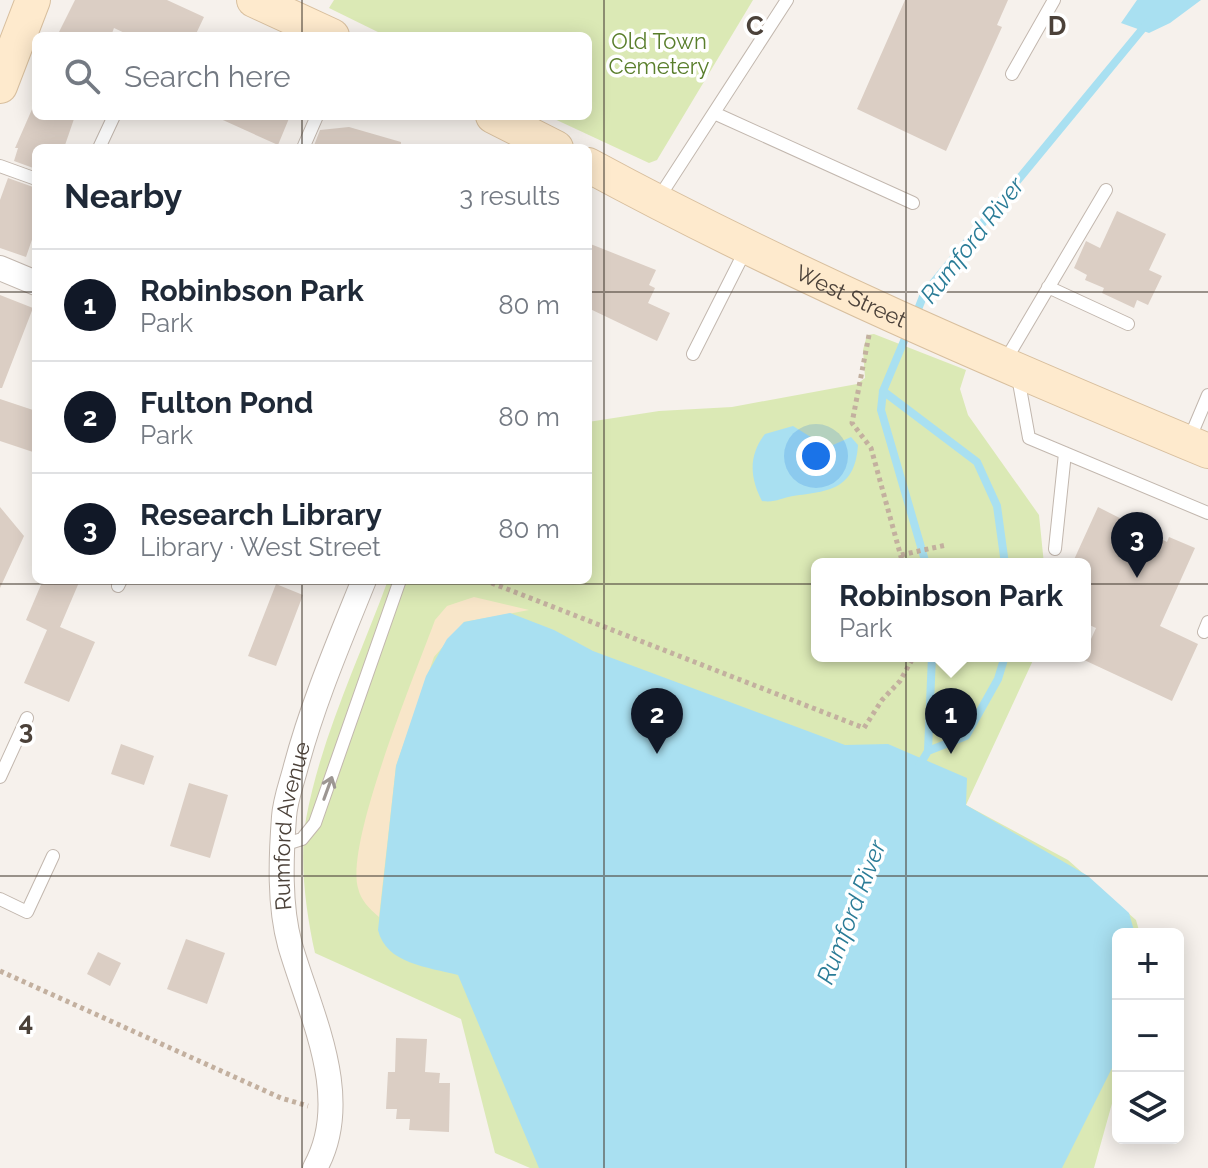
<!DOCTYPE html>
<html lang="en">
<head>
<meta charset="utf-8">
<style>
	body { margin:0; font-family:Raleway,sans-serif; background:#f6f6f7; color:#1f2937 }
	.controls { position:absolute; right:24px; bottom:24px; display:grid; overflow:hidden; border-radius:12px; box-shadow:0 4px 20px #0003 }
	.controls button { width:72px; height:72px; display:grid; place-items:center; padding:0; border:0; border-bottom:2px solid #e0e1e3; background:#fff; color:#1f2937; font:40px sans-serif }
	.you { position:absolute; left:816px; top:456px; width:28px; height:28px; margin:-20px; border:6px solid #fff; border-radius:50%; background:#1a73e8; box-shadow:0 0 0 12px #1a73e833 }
	.badge { display:grid; place-items:center; width:52px; height:52px; border-radius:50%; background:#111827; color:#fff; font-size:26px; font-weight:700 }
	.pin { position:absolute; translate:-50% -66px; filter:drop-shadow(0 2px 4px #0008) }
	.pin::after { content:''; position:absolute; top:42px; width:28px; height:24px; background:inherit; clip-path:polygon(0 0,100% 0,50% 100%) }
	.popup { position:absolute; left:811px; top:558px; width:280px; height:104px; box-sizing:border-box; display:grid; place-content:center; border-radius:12px; background:#fff; filter:drop-shadow(0 2px 6px #0005); font-size:26px; white-space:nowrap; color:#747a83 }
	.popup b { font-size:30px; color:#1f2937 }
	.popup::after { content:''; position:absolute; left:50%; top:100%; margin-left:-16px; border:16px solid transparent; border-top-color:#fff }
	.list { margin:0; padding:0; list-style:none }
	h2 { display:flex; justify-content:space-between; align-items:center; height:104px; margin:0; padding:0 32px; font-size:34px }
	h2 small { font-size:26px; font-weight:400; color:#747a83 }
	.list li { display:grid; grid-template-columns:52px 1fr auto; gap:24px; align-items:center; box-sizing:border-box; height:112px; padding:0 32px; border-top:2px solid #e0e1e3 }
	.list b { display:block; font-size:30px; white-space:nowrap }
	.list p { margin:0; font-size:26px; white-space:nowrap; color:#747a83 }
	.list em { font-size:26px; font-style:normal; color:#747a83 }
	.icon { flex:none; width:44px; height:44px; fill:none; stroke:currentColor; stroke-width:2; stroke-linecap:round; stroke-linejoin:round }
	.map { position:relative; flex:none; width:1208px; height:1168px; overflow:hidden }
	.search { position:absolute; background:#fff; box-shadow:0 4px 20px #0003; left:32px; top:32px; width:560px; height:88px; display:flex; align-items:center; gap:20px; box-sizing:border-box; padding:0 28px; border-radius:12px; color:#747a83; font-size:30px }
	.panel { position:absolute; background:#fff; box-shadow:0 4px 20px #0003; left:32px; top:144px; width:560px; height:440px; border-radius:12px }
	.map>svg:first-child { display:block }
	.green { fill:#dbe9b5 }
	.sand { fill:#f8e6c9 }
	.water { fill:#a9e0f1 }
	.lines { fill:none; stroke-linecap:round; stroke-linejoin:round }
	.stream { stroke:#a9e0f1; stroke-width:8 }
	.building { fill:#dbcec4 }
	.lane-casing { stroke:#c2b7ae; stroke-width:14 }
	.street-casing { stroke:#c2b7ae; stroke-width:26 }
	.secondary-casing { stroke:#d8bf9e; stroke-width:36 }
	.path { stroke:#c3b09f; stroke-width:5; stroke-dasharray:4 4; stroke-linecap:butt }
	.lane { stroke:#fff; stroke-width:12 }
	.street { stroke:#fff; stroke-width:24 }
	.secondary { stroke:#feeacd; stroke-width:34 }
	.oneway { stroke:#9c9692 }
	.grid { fill:none; stroke:#4b4139; stroke-width:2; stroke-opacity:0.55 }
	.labels { text-anchor:middle; dominant-baseline:central; stroke-width:7; stroke-linejoin:round; paint-order:stroke }
	.park-label { font-size:22px; fill:#597e2b; stroke:#fff }
	.street-label { font-size:22px; fill:#4b4139; stroke:#fff }
	.water-label { font-size:24px; font-style:italic; fill:#2a7c97; stroke:#fff }
	.grid-label { font-size:26px; text-anchor:middle; font-weight:bold; fill:#4b4139; stroke:#fff; stroke-width:7; stroke-linejoin:round; paint-order:stroke }
</style>
</head>
<body>
<div class="map">
<svg width="1208" height="1168" viewBox="0 0 1208 1168">
	<rect width="100%" height="100%" fill="#f6f1ec"/>
	<path class="green" d="M334 0H753L657 160 649 163 548 116H588V36H386L329 8Z
		M874 334 966 370 960 389 968 415 1039 515 1044 564H817V656H1035L966 805 1068 860 1136 920 1140 934H1118V1082L1094 1168H530L495 1153 461 1019 315 953C306 912 299 861 306 819 321 737 360 657 388 580H588V422L659 411 732 407 857 384 865 378 863 350 867 335Z"/>
	<path class="sand" d="M474 597 529 610 464 622 434 657 396 766 379 917C370 909 361 901 358 888 345 842 416 672 435 620L447 606Z"/>
	<path class="water" d="M1137 0H1201L1170 23 1149 33 1121 23Z
		M793 426 822 444 833 445 851 437 858 445C855 490 829 491 793 496 781 498 775 503 762 501 750 478 748 456 765 434Z
		M510 613 554 630 593 651 845 745 888 744 967 778 966 805 1088 876 1129 913 1135 934H1118V1056L1062 1168H539L458 975C428 967 386 964 378 930L396 766 426 676 447 639 464 622Z"/>
	<g class="lines">
		<path class="stream" d="M915 317 924 294 1149 21
			M909 329 883 391 881 410 926 564
			M883 391 977 462 997 506 1005 564
			M928 751 966 736 998 679 1005 656
			M919 766 928 751 932 656"/>
	</g>
	<path class="building" d="M75 0H167L204 17 195 36H131L114 28 111 36H57Z
		M905 0H1008L997 25 1002 27 946 151 857 109Z
		M33 107 36 108V116H75L64 148H36V169L14 161 18 148H15Z
		M214 116H290L278 145Z
		M349 127 401 142V148H313L320 130Z
		M8 178 36 188V228L26 257 0 248V200Z
		M1117 211 1166 234 1149 270 1162 276 1148 305 1137 300 1134 308 1102 293 1104 288 1085 280 1087 275 1074 268 1086 241 1100 248Z
		M588 243 656 270 649 285 655 288 648 303 670 313 657 341 588 308Z
		M0 295 33 308 2 388H0Z
		M0 399 36 411V453L0 441Z
		M0 507 24 536 0 588Z
		M1098 507 1167 542 1169 537 1195 548 1160 626 1198 644 1172 701 1082 659 1096 628 1085 623V564H1072Z
		M43 580H80L60 627 95 642 69 702 24 683 47 630 26 620Z
		M276 584 303 595 276 666 248 656Z
		M121 744 154 756 144 785 111 774Z
		M189 783 228 795 210 858 170 846Z
		M186 939 225 953 207 1004 167 989Z
		M98 952 121 963 110 986 87 974Z
		M396 1038 427 1039 425 1072 440 1073 439 1083H450L449 1132 409 1130 410 1119H396L397 1109H386L388 1072H395Z"/>
	<g class="lines">
		<defs>
			<path id="lane" d="M1012 74 1054 0
				M714 113 913 203
				M99 148 114 116
				M303 148 317 116
				M0 166 36 179
				M658 199 787 0
				M1048 287 1128 324
				M693 354 746 249
				M1005 361 1106 190
				M1018 377 1029 438 1208 513
				M1189 440 1208 395
				M1055 549 1065 453
				M118 586 121 580
				M1204 632 1208 622
				M0 777 27 718
				M283 845 302 839 315 823 400 580
				M0 899 27 912 53 856"/>
			<g id="street">
				<path d="M0 268 36 283"/>
				<path id="s1" d="M315 1168C354 1098 310 1014 290 945 279 905 281 857 284 817 285 801 291 785 295 770 312 705 339 642 364 580"/>
			</g>
			<g id="secondary">
				<path d="M254 0 332 36"/>
				<path d="M0 86 33 0"/>
				<path d="M493 116 556 148"/>
				<path id="s2" d="M588 165C789 274 997 363 1208 451"/>
			</g>
		</defs>
		<use href="#lane" class="lane-casing"/>
		<use href="#street" class="street-casing"/>
		<use href="#secondary" class="secondary-casing"/>
		<path class="path" d="M869 335 852 423 871 448 903 564
			M901 555 946 545
			M484 580 864 728 882 700 900 681 914 656
			M0 971 281 1098 308 1106"/>
		<use href="#lane" class="lane"/>
		<use href="#street" class="street"/>
		<use href="#secondary" class="secondary"/>
	</g>
	<defs><path id="oneway-shaft" d="M-6 0H5M1.5-3L5.5 0L1.5 3" fill="none" stroke-width="1.6" stroke-linecap="round" stroke-linejoin="round" transform="scale(2)"/></defs>
	<use class="oneway" href="#oneway-shaft" transform="translate(328 788) rotate(-70)"/>
	<path class="grid" d="M302 0V36M604 0V1168M906 0V1168M302 116V148M0 292H36M588 292H1208M302 580V1168M0 584H1208M0 876H1208"/>
	<g class="labels">
		<g class="park-label">
			<text x="659" y="41">Old Town<tspan x="659" dy="25">Cemetery</tspan></text>
		</g>
		<g class="street-label">
			<text stroke="none"><textPath href="#s2" startOffset="294">West Street</textPath></text>
			<text stroke="none"><textPath href="#s1" startOffset="352">Rumford Avenue</textPath></text>
		</g>
		<g class="water-label">
			<text transform="translate(972 240) rotate(-52)">Rumford River</text>
			<text transform="translate(851 912) rotate(-69)">Rumford River</text>
		</g>
	</g>
	<g class="grid-label">
		<text x="755" y="35">C</text>
		<text x="1057" y="35">D</text>
		<text x="26" y="739">3</text>
		<text x="26" y="1031">4</text>
	</g>
</svg>
<div class="controls">
<button>+</button>
<button>−</button>
<button><svg class="icon" aria-label="layers" viewBox="0 0 24 24"><path d="M12 4l9 5-9 5-9-5zM3 14l9 5 9-5"/></svg></button>
</div>
<div class="you"></div>
<div class="pin badge" style="left:951px;top:754px">1</div>
<div class="popup"><b>Robinbson Park</b>Park</div>
<div class="pin badge" style="left:657px;top:754px">2</div>
<div class="pin badge" style="left:1137px;top:578px">3</div>
<div class="search"><svg class="icon" aria-label="search" viewBox="0 0 24 24"><circle cx="10" cy="10" r="6"/><path d="M15 15l6 6"/></svg>Search here</div>
<section class="panel">
<h2>Nearby<small>3 results</small></h2>
<ul class="list">
<li><span class="badge">1</span><div><b>Robinbson Park</b><p>Park</p></div><em>80 m</em></li>
<li><span class="badge">2</span><div><b>Fulton Pond</b><p>Park</p></div><em>80 m</em></li>
<li><span class="badge">3</span><div><b>Research Library</b><p>Library · West Street</p></div><em>80 m</em></li>
</ul>
</section>
</div>
</body>
</html>
